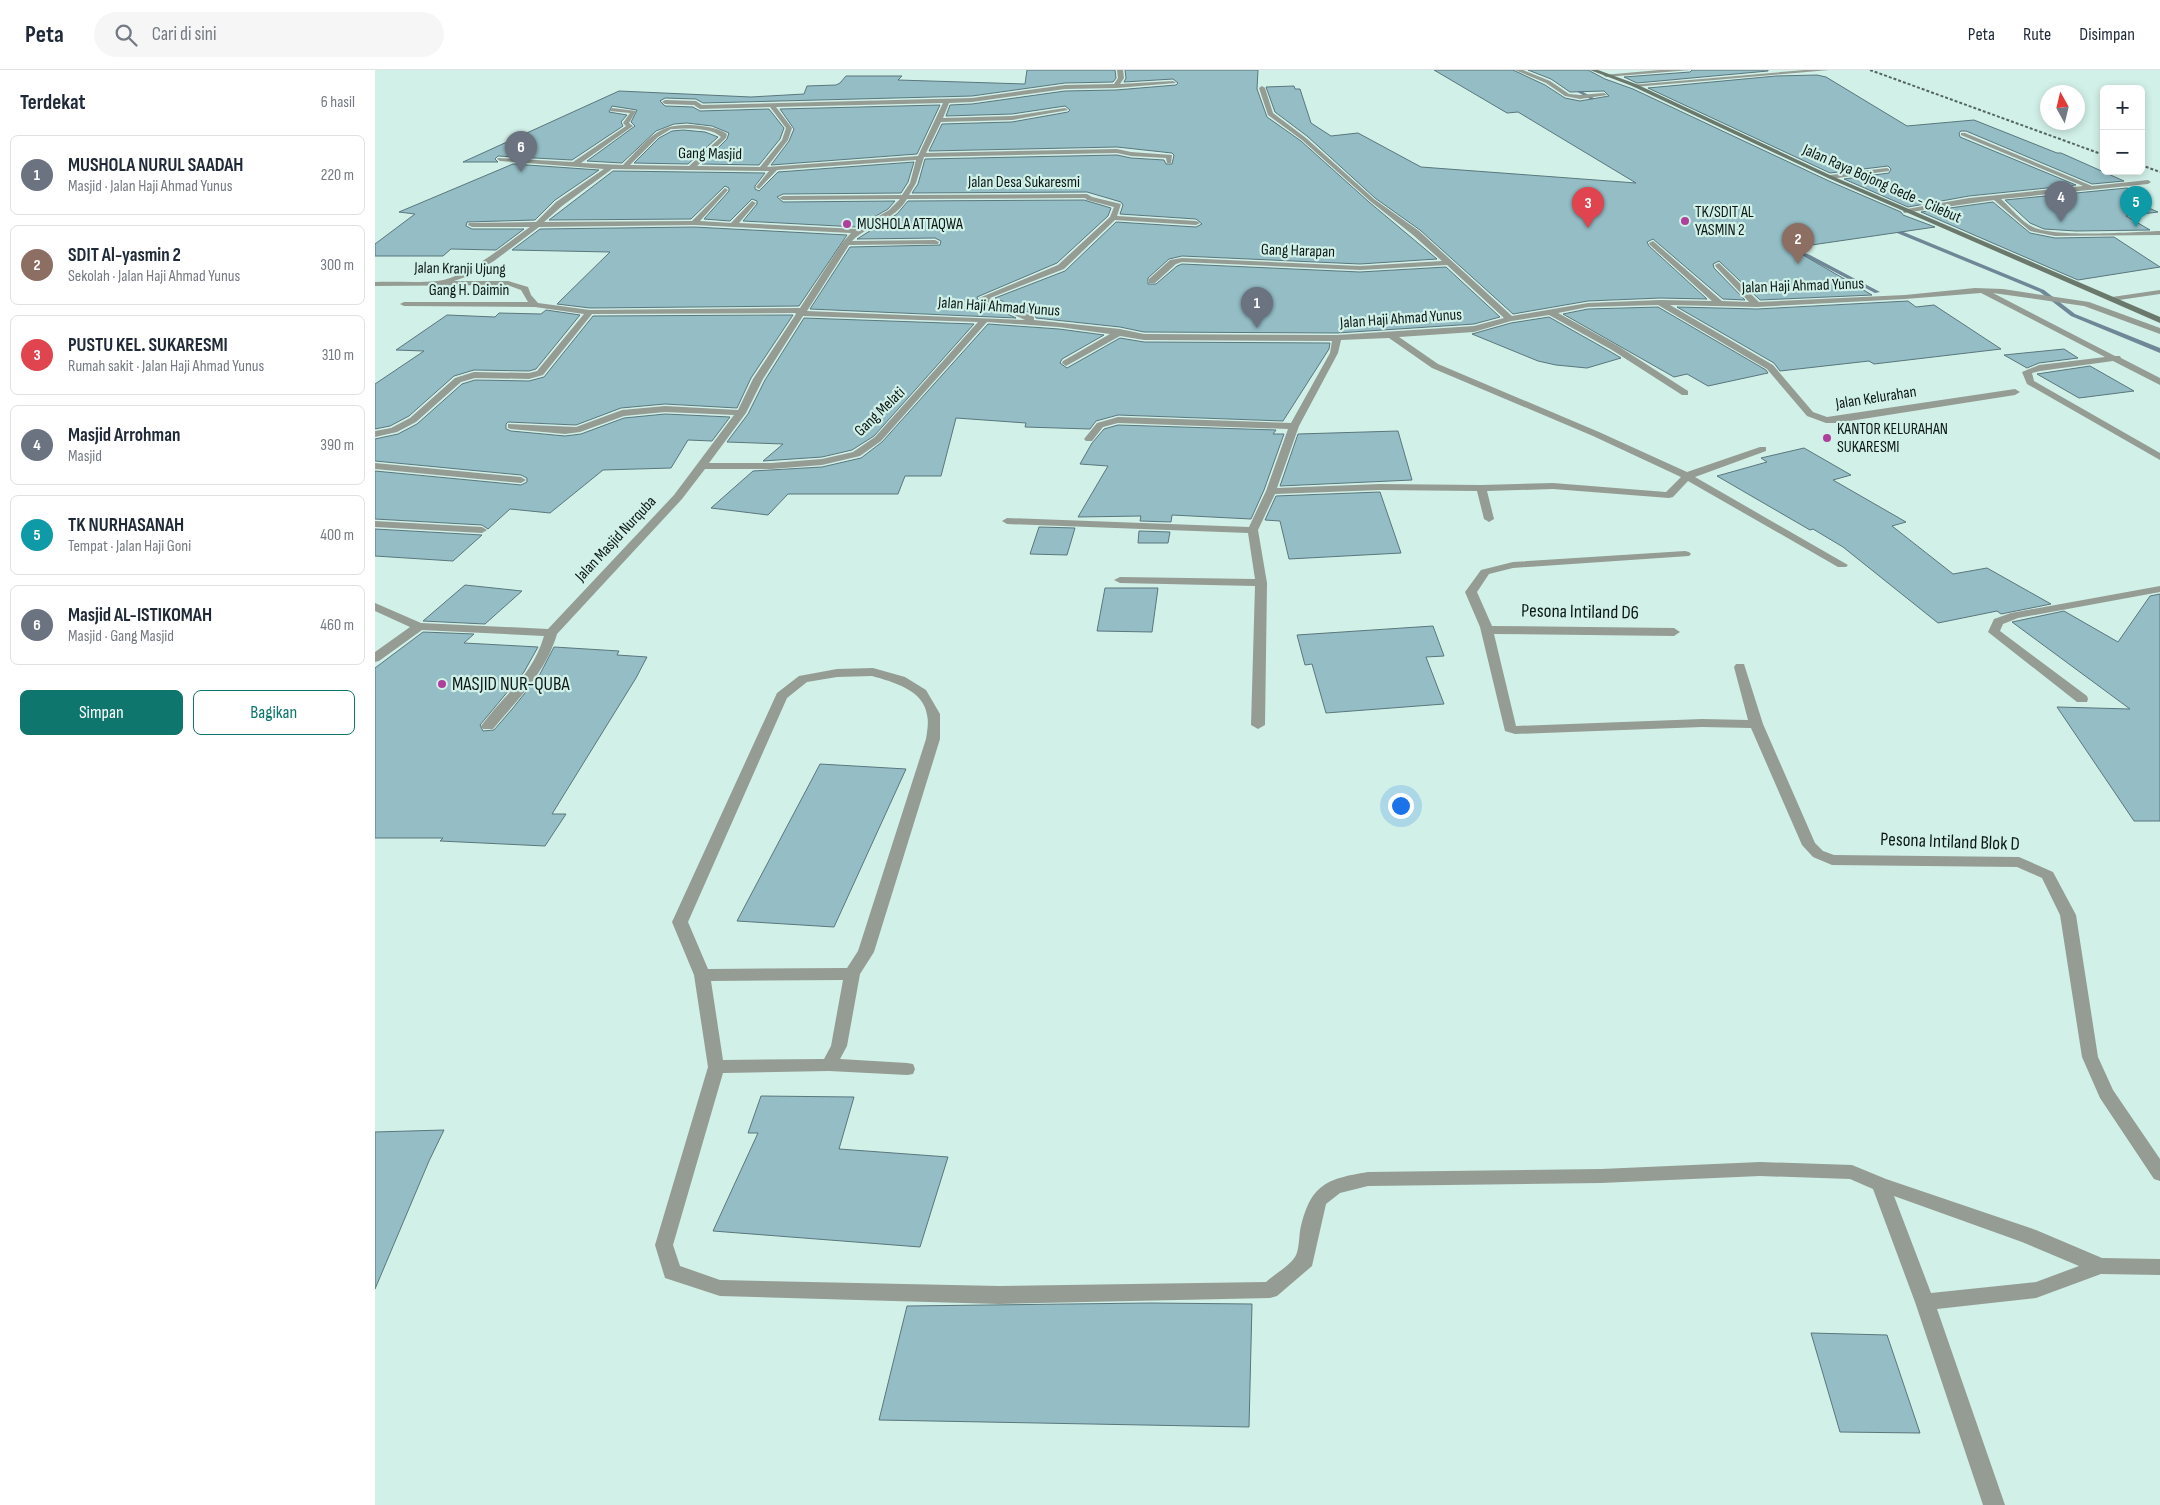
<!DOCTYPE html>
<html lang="id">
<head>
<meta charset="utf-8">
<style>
	body { margin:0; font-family:"Sofia Sans Condensed",sans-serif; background:#f6f6f7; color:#1f2937 }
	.controls { position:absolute; right:15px; top:15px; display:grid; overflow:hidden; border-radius:8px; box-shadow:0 2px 8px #0003 }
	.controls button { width:45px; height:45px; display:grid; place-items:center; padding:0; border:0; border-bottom:1px solid #e0e1e3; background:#fff; color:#1f2937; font:25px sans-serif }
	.compass { position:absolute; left:1665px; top:15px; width:45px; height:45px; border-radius:50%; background:#fff; box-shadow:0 2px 8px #0003; rotate:352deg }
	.you { position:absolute; left:1025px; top:735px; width:18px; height:18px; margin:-12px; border:4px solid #fff; border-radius:50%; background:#1a73e8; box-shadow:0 0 0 8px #1a73e833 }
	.badge { display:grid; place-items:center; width:32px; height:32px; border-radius:50%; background:#0f766e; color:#fff; font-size:16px; font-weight:700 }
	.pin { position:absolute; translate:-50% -41px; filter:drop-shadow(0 1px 2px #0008) }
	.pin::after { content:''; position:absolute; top:26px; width:18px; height:15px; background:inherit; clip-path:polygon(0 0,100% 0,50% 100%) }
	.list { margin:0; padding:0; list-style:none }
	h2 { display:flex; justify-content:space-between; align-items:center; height:65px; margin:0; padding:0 20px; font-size:21px }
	h2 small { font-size:16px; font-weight:400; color:#747a83 }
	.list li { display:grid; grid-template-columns:32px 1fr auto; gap:15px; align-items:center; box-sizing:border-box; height:80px; margin:0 10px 10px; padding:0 10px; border:1px solid #e0e1e3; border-radius:8px }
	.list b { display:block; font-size:19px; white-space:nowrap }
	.list p { margin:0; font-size:16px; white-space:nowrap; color:#747a83 }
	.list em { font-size:16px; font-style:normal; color:#747a83 }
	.actions { display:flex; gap:10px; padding:15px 20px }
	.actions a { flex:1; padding:11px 0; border:1px solid #0f766e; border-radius:8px; text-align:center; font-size:18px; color:#0f766e }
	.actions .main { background:#0f766e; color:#fff }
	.icon { flex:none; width:28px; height:28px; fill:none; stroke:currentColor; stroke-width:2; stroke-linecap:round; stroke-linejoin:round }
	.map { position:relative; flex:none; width:1785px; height:1435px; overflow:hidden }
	header { display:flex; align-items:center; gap:30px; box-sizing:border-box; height:70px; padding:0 25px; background:#fff; border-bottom:1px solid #e0e1e3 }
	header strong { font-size:24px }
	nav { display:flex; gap:28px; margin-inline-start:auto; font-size:18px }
	.search { width:350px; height:45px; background:#f6f6f7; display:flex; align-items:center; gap:12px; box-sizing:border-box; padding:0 18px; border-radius:28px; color:#747a83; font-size:19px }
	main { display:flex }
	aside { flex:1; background:#fff }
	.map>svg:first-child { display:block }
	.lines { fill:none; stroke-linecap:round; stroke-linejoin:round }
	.stream { fill:#6f8796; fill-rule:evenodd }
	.building { fill:#94bdc5; stroke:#5a777c }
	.minor { fill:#949c94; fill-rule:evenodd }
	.secondary { fill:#6b786c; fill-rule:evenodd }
	.rail { stroke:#546662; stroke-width:2; stroke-dasharray:3 2; stroke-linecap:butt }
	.poi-dot { fill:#af3f9b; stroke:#d1f0e8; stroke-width:2 }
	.labels { text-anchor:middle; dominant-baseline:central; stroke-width:4.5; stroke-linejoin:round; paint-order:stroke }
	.far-street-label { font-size:16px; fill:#0d1816; stroke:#d1f0e8 }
	.far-poi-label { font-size:16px; fill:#0d1816; stroke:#d1f0e8; text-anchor:start }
	.street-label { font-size:19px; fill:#0d1816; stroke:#d1f0e8 }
	.poi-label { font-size:19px; fill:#0d1816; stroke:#d1f0e8; text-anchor:start }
</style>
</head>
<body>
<header>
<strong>Peta</strong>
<div class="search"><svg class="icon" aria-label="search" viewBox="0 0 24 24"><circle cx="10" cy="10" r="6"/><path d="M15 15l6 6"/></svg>Cari di sini</div>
<nav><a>Peta</a><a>Rute</a><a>Disimpan</a></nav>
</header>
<main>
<aside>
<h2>Terdekat<small>6 hasil</small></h2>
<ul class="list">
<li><span class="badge" style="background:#6b7280">1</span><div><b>MUSHOLA NURUL SAADAH</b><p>Masjid · Jalan Haji Ahmad Yunus</p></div><em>220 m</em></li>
<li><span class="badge" style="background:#8d6e63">2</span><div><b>SDIT Al-yasmin 2</b><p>Sekolah · Jalan Haji Ahmad Yunus</p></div><em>300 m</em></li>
<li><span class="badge" style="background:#e0444e">3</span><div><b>PUSTU KEL. SUKARESMI</b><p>Rumah sakit · Jalan Haji Ahmad Yunus</p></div><em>310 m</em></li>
<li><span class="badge" style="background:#6b7280">4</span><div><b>Masjid Arrohman</b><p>Masjid</p></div><em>390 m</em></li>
<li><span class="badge" style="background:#0f9aa8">5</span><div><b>TK NURHASANAH</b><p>Tempat · Jalan Haji Goni</p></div><em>400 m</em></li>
<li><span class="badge" style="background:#6b7280">6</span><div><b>Masjid AL-ISTIKOMAH</b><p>Masjid · Gang Masjid</p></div><em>460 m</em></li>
</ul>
<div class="actions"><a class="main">Simpan</a><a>Bagikan</a></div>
</aside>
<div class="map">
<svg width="1785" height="1435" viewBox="0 0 1785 1435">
	<rect width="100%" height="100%" fill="#d1f0e8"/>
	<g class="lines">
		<path class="stream" d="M1164 0H1169L1233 36 1229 37Z
			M1510 156H1514L1669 220 1700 244 1785 278V283L1696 246 1665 222 1510 158Z
			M1411 176 1435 185 1505 222 1500 223 1431 187 1409 179V177Z"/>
	</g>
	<path class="building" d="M652 0H740L741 8 738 12 690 13 597 26 328 33 321 29 290 28 285 31 290 36 318 37 325 41 394 39 409 58 405 69 384 95 327 94 352 69 354 63 337 56 312 53 299 54 281 61 247 93 212 91 260 56 256 52 262 40 237 36 234 42 252 45 246 52 248 56 197 90 123 86 120 89 123 92H88L244 21 376 27 429 24 432 16 461 15 465 13 471 6H527L523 10 650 14Z
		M750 0H883L882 19 892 47 926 71 994 132 1062 189 985 194 807 186 794 189 773 208V214H781L802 196 807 194 985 202 1071 197 1125 247 1099 254 962 263 769 262 745 257 661 248 660 245 620 228 690 201 741 152 821 157 827 154 821 149 745 144 748 135 746 132 712 122 537 123 543 114 550 89 742 85 756 88 789 90 791 94H797L799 85 797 83 742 77 554 81 567 54 637 52 693 42 695 40 690 36 637 44 571 46 575 35 597 34 690 21 741 20 801 15 803 13 798 9 749 12 751 8Z
		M1059 0H1138L1170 15 1190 28 1205 31 1234 26 1229 21 1195 22 1176 9 1153 0H1213L1230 9 1258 19 1454 111 1526 142 1528 145 1560 157 1416 178 1497 225 1385 230 1344 191 1338 194 1339 198 1370 230 1348 229 1278 169 1272 172 1274 176 1332 229 1285 228 1213 231 1138 244 1045 160 1000 128 932 66 900 42 891 17 919 16 920 19H925L936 53 956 66 983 63 1046 97 1261 113 1143 42 1132 43Z
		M1317 0H1393V1L1262 13 1249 7 1315 2Z
		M1442 5 1451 7 1532 56 1599 50 1682 83H1686L1749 111 1717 114 1591 61H1586L1584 63 1585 67 1701 115 1594 126 1533 137 1469 109 1514 103 1516 99 1513 96 1455 103 1273 18 1401 6Z
		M565 35 542 84 396 95 414 71 419 59 405 39Z
		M308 60 330 62 343 67 313 94 259 93 284 68 297 61Z
		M539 92 533 112 526 123 408 124 402 127 408 132 520 131 513 139 482 157 368 151 382 134V131L377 129 355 151 329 149 354 121V118L350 116 316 149 174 150 238 101 390 103 380 116V119L384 121 403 102Z
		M138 94 224 100 180 130 160 150 92 152 91 156 97 159H149L121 180 76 179 68 186H0V174L40 144 24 142Z
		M1752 118 1775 129 1755 130 1783 142 1751 146 1775 160 1701 161 1669 159 1655 153 1630 130Z
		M709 130 736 138 733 146 682 193 602 227 603 230 641 248 435 239 475 177 565 175 566 171 560 168 482 169 522 144 533 131Z
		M1618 132 1655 163 1680 168 1739 167 1785 197 1703 210 1546 142Z
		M319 157 472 165 424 236 215 238 182 234 235 182 137 180 165 159Z
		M1533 231 1541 237 1559 235 1626 279 1499 294 1494 291 1405 301 1399 293 1302 237 1382 239Z
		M1283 237 1391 300 1393 303 1333 316 1312 304 1299 307 1188 244 1213 239Z
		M171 240 205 245 161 299 154 301 99 300 79 306 34 346 15 356 0 359V314L49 281 21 280 72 245 120 247 124 243 166 244Z
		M418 245 376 308 362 338 290 334 246 338 201 355 133 352 131 354V359L136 361 190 366 206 364 249 348 290 344 355 347 337 371 313 370 296 398 228 400 175 443 135 439 113 459 107 455 0 449V401L146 415 152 412V408L146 405 0 391V369L23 364 42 354 87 314 100 310 154 311 169 307 218 246Z
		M1174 247 1236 282 1246 288 1212 298 1181 295 1163 291 1097 264 1136 253Z
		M429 248 599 254 499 366 477 380 447 387 388 391 408 374 352 372 373 344 390 310Z
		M613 254 684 259 729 265 687 289 685 293 692 298 745 268 769 272 955 273 954 279 908 351 743 345 721 351 715 359 650 357 651 353 581 348 566 406H530L523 424H413L393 445 336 438 378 401 447 397 486 388 507 372Z
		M1689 279 1703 288 1664 293 1652 298 1629 285Z
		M1715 296 1759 321 1704 328 1662 304Z
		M743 355 901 360 898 364H909L889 420 876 449 797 445 796 452 765 451 766 446 703 447 733 396 705 394 717 373 729 359Z
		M1023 361 1037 410 905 416 923 364Z
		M1429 378 1476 405 1458 410 1531 452 1517 456 1578 504 1612 498 1676 534 1626 544 1622 541 1563 553 1468 477 1438 459 1435 460 1342 406 1392 392 1386 388Z
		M1005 422 1026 483 914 489 905 451 890 450 901 426Z
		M664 457 700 458 692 485 655 484Z
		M0 459 107 465 78 491 0 486Z
		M764 461 795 462 793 473H763Z
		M90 515 147 521 110 554 48 551Z
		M730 518H783L777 562 722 561Z
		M1785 524V751H1759L1682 637 1755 639 1637 552 1689 541 1743 572 1775 526Z
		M1058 556 1069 586 1051 587 1069 634 951 643 937 594 930 595 922 565Z
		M48 562 99 564 89 573 163 577 149 602 105 655 108 661 119 660 138 638 165 604 179 577 244 581 242 585 272 587 261 608 177 744H191L170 776 65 771 68 768H0V598Z
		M445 694 531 699 459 857 362 851Z
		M386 1026 479 1027 464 1079 573 1087 545 1177 338 1161 383 1063H373Z
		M69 1060 54 1091 0 1219V1062Z
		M775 1233 877 1234 874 1357 504 1350 532 1236Z
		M1436 1263 1512 1265 1545 1363 1465 1362Z"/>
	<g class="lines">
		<path class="minor" d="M742 0H748L749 8 745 14 798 11 801 13 741 18 690 19 597 32 574 33 568 48 637 46 690 38 693 40 637 50 566 52 551 83 742 79 756 82 797 85 796 93H792L791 88 756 86 742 83 549 87 541 113 534 125 712 124 717 127 746 134 742 146 821 151 825 153 821 155 740 150 689 199 615 228 659 247V250L745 259 769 264 962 265 1099 256 1129 248 1072 195 985 200 807 192 801 194 780 213H774V209L795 190 807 188 985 196 1067 191 1038 165 995 131 927 70 893 45 884 18 887 16 890 18 898 43 931 68 999 129 1044 161 1137 246 1213 233 1285 230 1337 231 1275 175 1274 173 1278 171 1347 231 1374 232 1341 197 1340 195 1344 193 1384 232 1530 225 1600 218 1628 219 1714 232 1785 258V264L1709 236 1618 223 1740 286H1745L1746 288 1785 308V315L1738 291 1665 301 1657 303 1659 311 1785 383V390L1652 314 1647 302 1664 295 1730 287 1606 223 1530 229 1382 237 1295 235 1398 295 1438 342 1452 347 1640 319 1645 322 1640 325 1462 353H1451L1432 346 1392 299 1283 235 1213 237 1183 243 1243 276 1313 321V325H1307L1237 280 1174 245 1136 251 1099 262 1024 267 1063 294 1224 362 1312 402 1385 377H1391V381L1320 407 1473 495 1471 497H1463L1313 411 1298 427 1294 428 1178 419 1112 421 1119 449 1114 452 1109 449 1102 421 1005 420 900 424 883 460 892 513 890 655 883 659 876 655 880 516 745 513 739 510 745 507 880 509 873 463 632 454 627 451 632 448 874 457 891 421 913 359 743 353 728 357 717 371H711L709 369 722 353 743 347 916 353 955 283 957 271 769 270 745 266 691 296 687 293 688 291 735 264 684 257 612 252 506 371 485 386 447 395 396 399H330L307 429 182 564C171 602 143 629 118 659H108L106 656C129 625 158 605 169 566L47 560 4 591 0 592V582L35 557 0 541V533L46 553 173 559 299 425 359 345 290 342 249 346 205 362 190 364 136 359 133 358V354L201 357 247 340 290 336 363 340 378 309 421 244 420 243 217 244 168 305 154 309 100 308 86 312 41 352 22 362 0 367V361L16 358 35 348 80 308 99 302 154 303 162 301 209 244 160 237 29 236 25 234 29 232H153L146 220 132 215 0 216V212C20 211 42 213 62 211 91 208 131 174 155 157H97L93 155 94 153 161 152 181 132 229 99 125 91 122 89 123 88 198 92 251 56 248 53 255 43 235 41 237 38 261 41 254 53 258 56 206 93 248 95C276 67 283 51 326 56 335 57 345 59 352 64L351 68 322 96 385 97 407 70 411 58 395 37 325 39 319 35 290 34 287 32 290 30 321 31 327 35 597 28 690 15 739 14 743 8ZM568 33 543 86 392 97 413 70 417 58 401 37ZM296 59C310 58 337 57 346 67L314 96 255 95 283 67ZM541 90 535 113 527 125 408 126 404 128 408 130 525 129 514 140 482 159 364 153 381 133 377 131 356 153 325 151 352 121 353 120 350 118 317 151 169 152 187 136 237 99 394 101 381 117 384 119 402 100ZM710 128 712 130 739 137 735 147 683 195 604 228 650 250 432 241 474 175 563 174 564 172 560 170 477 171C493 155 520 150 532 129ZM319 155 476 163 467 173 425 238 215 240 163 233 156 225 153 217 133 211H79L93 206 119 191 164 157ZM428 246 603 252 500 367 478 382 447 389 396 393H334L371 343 388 309ZM1014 268 1057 298 1218 366 1306 407 1291 422 1178 413 1106 415 1005 414 902 418 924 356 963 283 966 270Z
			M1140 0H1148L1175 11 1194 24 1205 25 1229 23 1232 25 1205 29 1190 26 1171 13Z
			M1285 0H1315L1231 7 1228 5Z
			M1430 0H1454L1259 17 1256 15Z
			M1586 63H1590L1717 116 1773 110 1776 112 1773 114 1626 129C1634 136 1648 153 1658 157 1681 168 1757 162 1785 161V165L1680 166 1655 161 1619 130 1529 143 1528 141 1532 139 1594 128 1708 116 1586 65Z
			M1512 98 1514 99V101L1455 109 1452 107 1455 105Z
			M1785 220V224L1737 231 1733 229 1737 227Z
			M0 393 146 407 151 410 146 413 0 399Z
			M0 451 107 457 112 460 107 463 0 457Z
			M1310 481 1314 482 1316 484 1314 486 1138 498 1114 504 1102 522 1117 556 1299 558 1305 562 1299 566 1119 564 1141 656 1327 649 1373 650 1359 597 1361 594H1369L1388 654 1440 773 1448 781 1459 785 1644 787 1678 802 1701 845 1723 987 1738 1020 1785 1089V1111L1779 1109 1725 1028 1707 987 1685 845 1667 808 1642 797 1457 795 1438 787 1427 775 1376 658 1327 657 1140 664 1130 661 1105 557 1090 522 1106 500 1138 492Z
			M1785 516V522L1643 548 1628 554 1625 561 1712 626 1713 629 1712 632H1702L1613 562 1619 549 1636 543Z
			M498 598 530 607 551 620 565 644V669L499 882 485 904 472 976 465 989 532 993 538 994 540 999 538 1004 532 1005 454 1001 348 1003 298 1175 305 1196 345 1210 624 1216 891 1212C900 1204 914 1196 920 1187 924 1181 924 1168 925 1161 935 1115 950 1109 993 1102L1226 1099 1385 1092 1477 1095 1511 1109 1661 1160 1727 1188 1785 1189V1205L1726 1204 1661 1228 1562 1239 1630 1435H1608L1540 1232 1498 1119 1475 1109 1385 1106 1226 1113 993 1116 965 1123 951 1134 937 1196 902 1226 895 1228 624 1234 345 1226 290 1208 280 1175 333 997 319 905 297 852 402 623 424 606 462 599ZM497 606C518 612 549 620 552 645 554 652 552 662 551 669L483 881 472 898 333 899 313 852 412 628 432 612 462 607ZM468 910 456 976 449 989 348 990 336 911ZM1519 1126 1647 1172 1704 1196 1661 1212 1556 1223Z"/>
		<path class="secondary" d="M1215 0H1223L1261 14 1457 106 1785 247V253L1453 108 1257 16Z"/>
		<path class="rail" d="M1495 0 1729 85
			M1766 95 1785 102"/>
	</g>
	<g class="poi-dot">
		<circle cx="1310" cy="151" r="5"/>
		<circle cx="472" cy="154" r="5"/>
		<circle cx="1452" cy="368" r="5"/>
		<circle cx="67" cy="614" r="5"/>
	</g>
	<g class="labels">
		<g class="far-street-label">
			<text transform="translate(335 84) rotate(1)">Gang Masjid</text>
			<text x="649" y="112">Jalan Desa Sukaresmi</text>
			<text transform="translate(1507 114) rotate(24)">Jalan Raya Bojong Gede - Cilebut</text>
			<text transform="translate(923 181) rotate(2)">Gang Harapan</text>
			<text transform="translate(85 199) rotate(1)">Jalan Kranji Ujung</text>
			<text transform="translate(1428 216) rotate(-2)">Jalan Haji Ahmad Yunus</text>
			<text x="94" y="220">Gang H. Daimin</text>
			<text transform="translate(624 237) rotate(4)">Jalan Haji Ahmad Yunus</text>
			<text transform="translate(1026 249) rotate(-4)">Jalan Haji Ahmad Yunus</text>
			<text transform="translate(1501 328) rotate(-9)">Jalan Kelurahan</text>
			<text transform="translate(505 342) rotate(-44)">Gang Melati</text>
			<text transform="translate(241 469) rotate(-47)">Jalan Masjid Nurquba</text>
		</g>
		<g class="far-poi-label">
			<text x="1320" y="142">TK/SDIT AL<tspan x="1320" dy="18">YASMIN 2</tspan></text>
			<text x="482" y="154">MUSHOLA ATTAQWA</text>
			<text x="1462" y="359">KANTOR KELURAHAN<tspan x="1462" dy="18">SUKARESMI</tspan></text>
		</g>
		<g class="street-label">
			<text transform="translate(1205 542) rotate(1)">Pesona Intiland D6</text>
			<text transform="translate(1575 772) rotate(2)">Pesona Intiland Blok D</text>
		</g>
		<g class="poi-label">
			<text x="77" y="614">MASJID NUR-QUBA</text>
		</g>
	</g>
</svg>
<div class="controls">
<button>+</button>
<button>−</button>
</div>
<svg class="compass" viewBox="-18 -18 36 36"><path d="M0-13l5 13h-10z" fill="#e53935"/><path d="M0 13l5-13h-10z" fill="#747a83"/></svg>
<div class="you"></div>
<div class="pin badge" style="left:882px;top:258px;background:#6b7280">1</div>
<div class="pin badge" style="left:1423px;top:194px;background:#8d6e63">2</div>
<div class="pin badge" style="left:1213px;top:158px;background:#e0444e">3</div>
<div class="pin badge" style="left:1686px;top:152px;background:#6b7280">4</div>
<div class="pin badge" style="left:1761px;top:157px;background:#0f9aa8">5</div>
<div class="pin badge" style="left:146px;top:102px;background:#6b7280">6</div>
</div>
</main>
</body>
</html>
